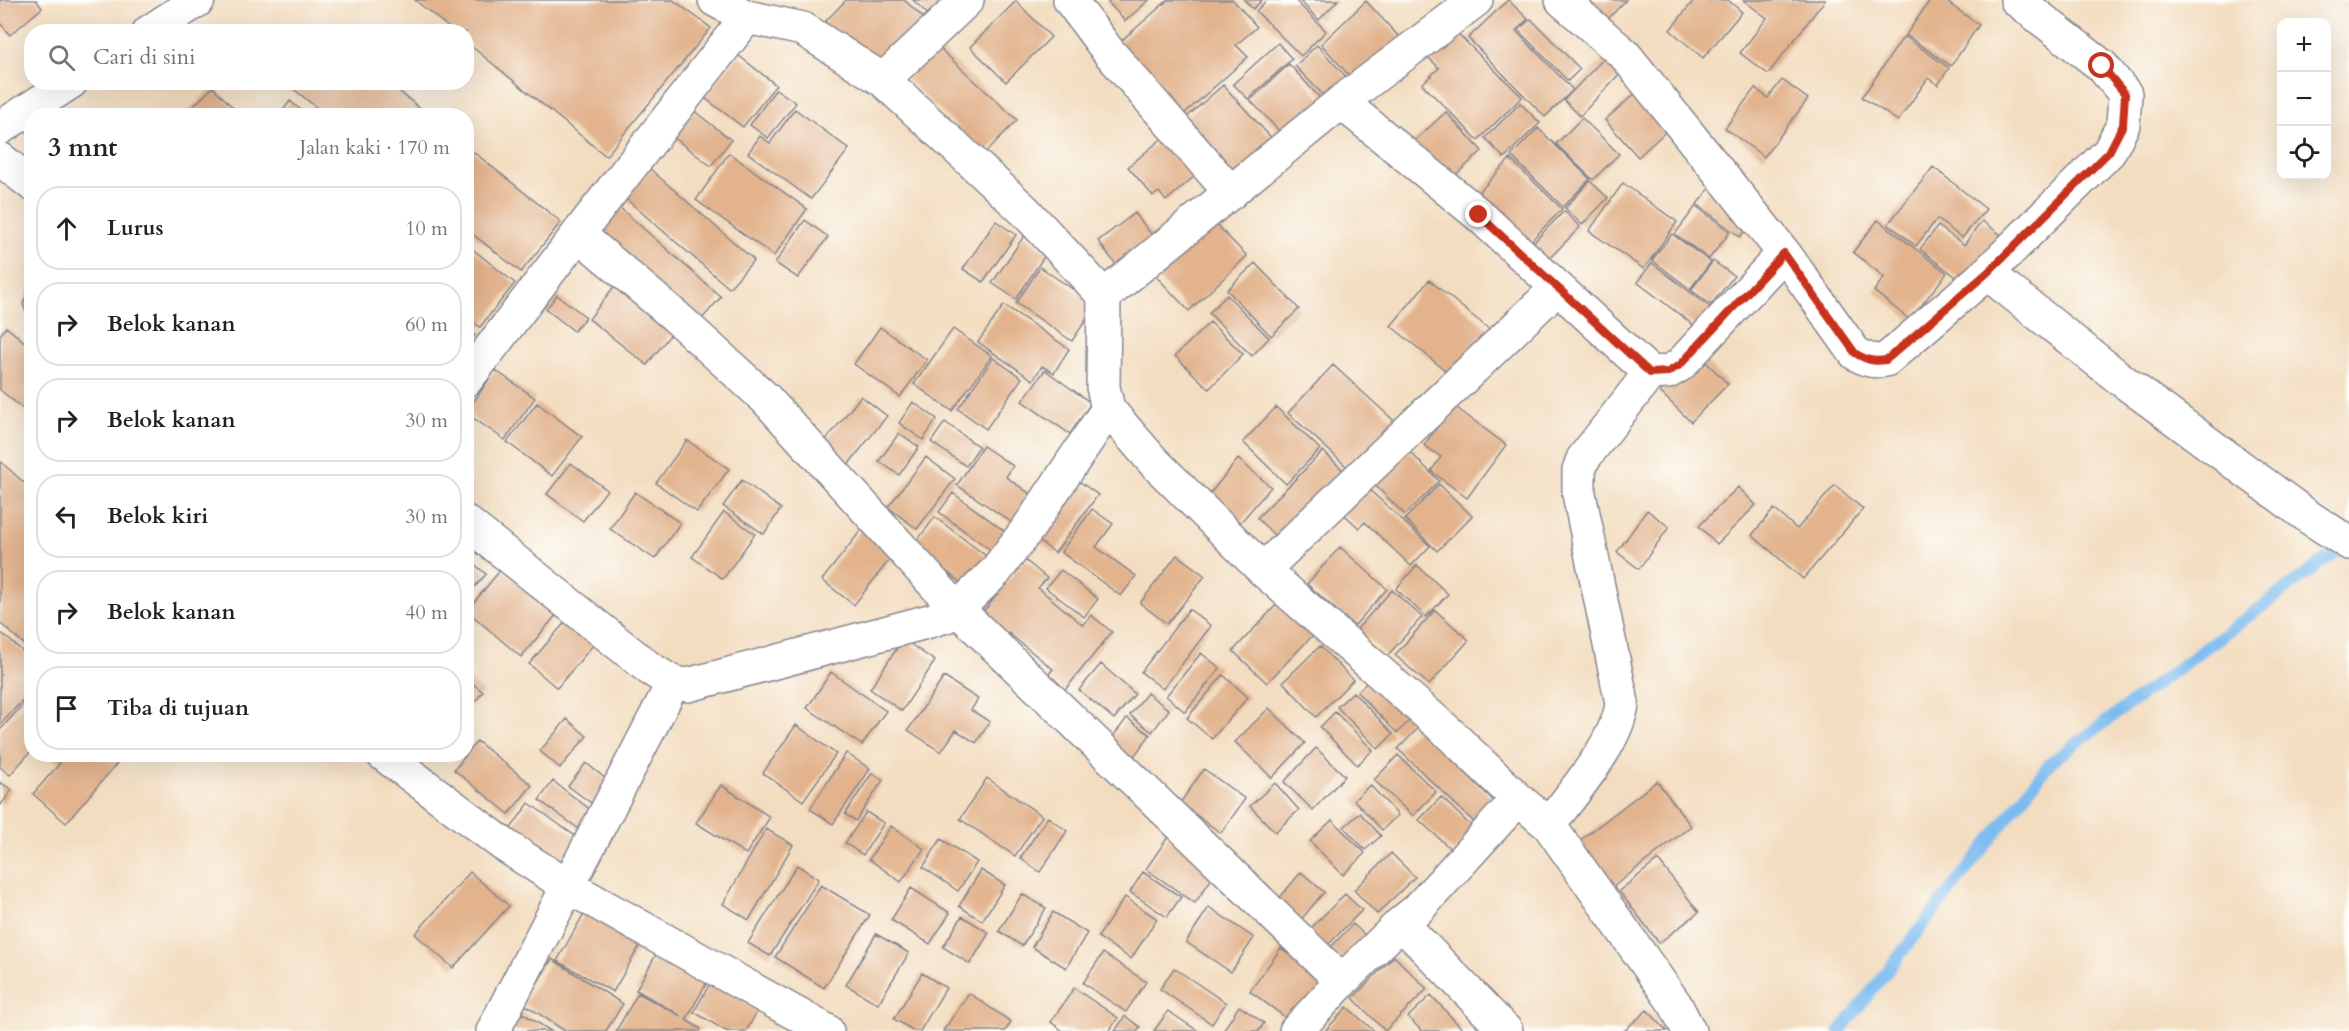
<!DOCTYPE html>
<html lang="id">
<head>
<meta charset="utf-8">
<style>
	body { margin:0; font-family:Cardo,serif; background:#f6f6f6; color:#222 }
	.controls { position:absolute; right:18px; top:18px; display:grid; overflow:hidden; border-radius:12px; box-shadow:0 6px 24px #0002 }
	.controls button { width:54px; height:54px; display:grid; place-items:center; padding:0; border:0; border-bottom:2px solid #e0e0e0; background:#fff; color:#222; font:30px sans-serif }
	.stop { position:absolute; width:18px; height:18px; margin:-14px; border:4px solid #c8321e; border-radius:50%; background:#fff }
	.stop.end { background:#c8321e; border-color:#fff; box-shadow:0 2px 6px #0008 }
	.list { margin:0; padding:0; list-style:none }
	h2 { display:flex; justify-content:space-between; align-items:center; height:78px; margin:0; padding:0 24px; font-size:26px }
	h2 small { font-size:20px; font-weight:400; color:#767676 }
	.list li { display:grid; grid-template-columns:39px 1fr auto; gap:18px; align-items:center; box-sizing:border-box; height:84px; margin:0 12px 12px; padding:0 12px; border:2px solid #e0e0e0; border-radius:24px }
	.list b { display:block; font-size:22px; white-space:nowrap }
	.list em { font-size:20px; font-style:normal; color:#767676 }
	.icon { flex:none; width:33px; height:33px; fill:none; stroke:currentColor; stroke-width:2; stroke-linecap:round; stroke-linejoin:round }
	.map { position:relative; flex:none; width:2349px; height:1031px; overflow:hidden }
	.search { position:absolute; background:#fff; box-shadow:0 6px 24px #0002; left:24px; top:24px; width:450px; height:66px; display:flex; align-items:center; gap:15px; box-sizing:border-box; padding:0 21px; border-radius:24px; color:#767676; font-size:22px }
	.panel { position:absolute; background:#fff; box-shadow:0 6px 24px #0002; left:24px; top:108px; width:450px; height:654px; border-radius:24px }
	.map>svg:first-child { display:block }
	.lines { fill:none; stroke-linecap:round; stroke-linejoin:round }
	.stream { stroke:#7cbbf0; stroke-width:12 }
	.building { fill:#e2b38d }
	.street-casing { stroke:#87868f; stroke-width:36 }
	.primary-casing { stroke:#87868f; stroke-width:36 }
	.street { stroke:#fff; stroke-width:33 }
	.primary { stroke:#fff; stroke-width:33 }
	.route { stroke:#c8321e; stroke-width:8 }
</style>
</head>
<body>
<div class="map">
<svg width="2349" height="1031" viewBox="0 0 2349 1031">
	<rect width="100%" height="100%" fill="#fdfcf7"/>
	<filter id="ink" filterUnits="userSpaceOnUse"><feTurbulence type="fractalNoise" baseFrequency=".0167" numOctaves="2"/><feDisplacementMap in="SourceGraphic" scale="12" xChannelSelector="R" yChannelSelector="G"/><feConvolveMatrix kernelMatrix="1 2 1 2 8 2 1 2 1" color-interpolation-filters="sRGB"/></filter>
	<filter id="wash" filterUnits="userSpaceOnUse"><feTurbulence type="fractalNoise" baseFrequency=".008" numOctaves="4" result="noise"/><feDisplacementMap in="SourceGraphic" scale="24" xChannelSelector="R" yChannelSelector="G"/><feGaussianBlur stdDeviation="1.35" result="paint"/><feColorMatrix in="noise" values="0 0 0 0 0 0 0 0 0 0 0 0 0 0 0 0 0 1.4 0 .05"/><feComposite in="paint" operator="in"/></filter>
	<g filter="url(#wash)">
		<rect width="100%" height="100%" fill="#f3ddc0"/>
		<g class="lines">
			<path class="stream" d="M1840 1031 2051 762 2348 543"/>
		</g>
		<g id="blocks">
			<path class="building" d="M0 0H36L42 8 10 35 0 23Z
				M415 0H673L711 28 606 156 466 42V32H454Z
				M846 0H904L925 19 882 64 822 25Z
				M913 0H954L935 21Z
				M1106 0H1149L1125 21Z
				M1168 0H1233L1257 27 1236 45 1248 57 1176 121 1112 49Z
				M1244 0H1262L1253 9Z
				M1267 0H1295L1326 31 1301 56 1256 11Z
				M1299 0H1338L1319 20Z
				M1508 0 1528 19 1516 31 1573 90 1545 117 1468 38Z
				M1583 0H1626L1606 21Z
				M1694 0H1728L1742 12 1703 58 1670 30Z
				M1743 0H1825L1768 74 1740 53 1767 18Z
				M1930 0H1944L1979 25 1951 66 1906 35Z
				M1016 1 1051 37 1006 82 970 47Z
				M1366 1 1400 38 1354 81 1321 44Z
				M1531 19 1580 69 1568 81 1518 30Z
				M1455 31 1522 97 1478 140 1422 84 1439 68 1428 57Z
				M1904 36 1949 68 1938 85 1928 78 1898 121 1862 97Z
				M1278 43 1292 59 1248 99 1233 84Z
				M1317 45 1347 78 1326 98 1295 66Z
				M937 46 1017 120 985 153 907 79Z
				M1608 54 1624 69 1580 116 1564 100Z
				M738 55 776 85 743 127 705 98Z
				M1289 64 1322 100 1283 135 1250 100Z
				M1782 80 1808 99 1764 157 1725 128 1755 88 1768 98Z
				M292 82H388L429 116H327L290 86Z
				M1223 85 1275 142 1232 180 1180 123Z
				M213 87 241 116H183Z
				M776 89 796 103 768 138 750 125Z
				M1639 90 1672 126 1638 157 1605 120Z
				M290 101 308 116H279Z
				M1520 103 1540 123 1504 158 1485 138Z
				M795 109 849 149 811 199 748 153 760 136 770 143Z
				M693 110 731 140 711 166 673 137Z
				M1446 112 1482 151 1448 182 1412 143Z
				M1582 118 1619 154 1593 180 1556 144Z
				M1538 128 1590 179 1563 207 1511 156Z
				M1172 130 1205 167 1166 201 1159 192 1153 196 1128 167Z
				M466 146 561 222 521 272 466 229Z
				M729 153 807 209 774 256 696 200Z
				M1510 159 1562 209 1526 246 1475 196Z
				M1933 167 1986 209 1962 238 1937 219 1916 246 1888 224Z
				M650 169 754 260 729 288 625 198Z
				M1590 181 1608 198 1582 225 1565 208Z
				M1623 183 1677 222 1644 269 1589 231Z
				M1712 185 1755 218 1740 237 1697 204Z
				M1696 206 1730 232 1709 259 1675 234Z
				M619 207 721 297 700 321 598 232Z
				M1564 211 1580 227 1545 263 1529 247Z
				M1135 213 1154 238 1117 266 1098 241Z
				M1210 218 1247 256 1189 311 1152 272Z
				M805 220 828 237 798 278 775 263Z
				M1878 220 1947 273 1910 320 1874 291 1884 277 1853 252Z
				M996 221 1016 235 983 282 963 269Z
				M1982 221 2001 235 1964 283 1920 249 1938 226 1964 245Z
				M1672 234 1711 262 1690 289 1652 260Z
				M1024 236 1047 252 1016 299 992 283Z
				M466 244 515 283 480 327 466 316Z
				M1713 261 1734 276 1711 305 1691 290Z
				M1255 263 1299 309 1271 336 1227 290Z
				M1652 263 1715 311 1700 330 1637 282Z
				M1040 267 1096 305 1072 341 1016 303Z
				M619 280 677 326 647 365 589 319Z
				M1429 280 1495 334 1457 380 1391 326Z
				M31 284H32L31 325 23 304Z
				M557 295 586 317 574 331 546 309Z
				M1227 295 1269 338 1252 356 1209 313Z
				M1004 305 1069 349 1054 373 1042 366 1033 380 978 342Z
				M1210 322 1243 354 1209 389 1175 356Z
				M6 327 32 348V416L0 390V335Z
				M880 327 927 360 900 397 854 364Z
				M466 328 475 335 466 345Z
				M953 329 992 356 952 411 914 384Z
				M1698 354 1728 384 1691 422 1660 392Z
				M993 358 1022 378 986 429 958 409Z
				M1333 365 1402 428 1357 476 1288 413Z
				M495 370 535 398 505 440 466 413Z
				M1045 370 1091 403 1070 434 1022 401Z
				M861 396 887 416 848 465 822 445Z
				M913 402 937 419 923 440 899 423Z
				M537 403 582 437 552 476 507 442Z
				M1453 405 1506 445 1467 498 1431 471 1441 457 1424 445Z
				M1276 407 1320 449 1286 484 1243 442Z
				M945 422 979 447 966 466 931 442Z
				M899 433 919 447 899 475 879 461Z
				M687 440 729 469 697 512 656 483Z
				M1400 442 1439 481 1405 515 1366 476Z
				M983 446 1013 466 1006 477 1036 498 1017 526 957 485Z
				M1323 451 1350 477 1284 545 1257 518Z
				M926 457 955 479 917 529 888 507Z
				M1238 459 1271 487 1240 523 1208 496Z
				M0 461 32 490V651L0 623Z
				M571 463 607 490 583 521 547 494Z
				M1076 479 1098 495 1055 553 1034 537Z
				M742 480 781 509 764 534 723 506Z
				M1360 481 1430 546 1411 566 1365 522 1359 528 1336 507Z
				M1439 484 1472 516 1437 551 1405 519Z
				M1835 485 1863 509 1803 579 1752 535 1774 509 1797 529Z
				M1738 487 1756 505 1717 544 1699 526Z
				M635 492 680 523 655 559 610 529Z
				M953 493 1007 533 993 552 939 512Z
				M1092 509 1113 524 1096 547 1136 576 1121 596 1061 552Z
				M1647 510 1669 527 1639 569 1617 552Z
				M724 512 755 534 723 579 692 557Z
				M935 517 994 562 972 591 913 546Z
				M862 529 894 554 854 605 822 580Z
				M1340 547 1387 589 1354 626 1307 584Z
				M1177 555 1205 576 1167 624 1140 603Z
				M466 557 486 574 466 597Z
				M1025 560 1047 578 1038 588 1083 625 1091 615 1112 632 1064 691 1046 677 1053 669 1007 632 1003 636 979 617Z
				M1417 565 1448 594 1426 617 1396 589Z
				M502 568 557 614 521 657 467 611Z
				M1061 570 1098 599 1084 617 1046 588Z
				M1392 590 1422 617 1387 656 1357 629Z
				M1277 604 1312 636 1267 683 1233 651Z
				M1189 609 1211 626 1163 689 1141 672Z
				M1435 610 1469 640 1429 685 1395 655Z
				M567 620 594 644 557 688 529 664Z
				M0 632 32 659V690L0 725Z
				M903 639 935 661 902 711 870 689Z
				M1320 646 1353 680 1316 717 1283 682Z
				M1201 653 1220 668 1185 712 1166 696Z
				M1101 664 1135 694 1114 719 1079 690Z
				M831 672 886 711 862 745 807 708Z
				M1223 675 1248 697 1212 739 1187 718Z
				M1375 675 1414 716 1397 733 1357 692Z
				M944 677 978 699 971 710 990 722 976 743 956 730 941 752 908 730Z
				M466 678 483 692 469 709 466 707Z
				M1353 692 1393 734 1378 749 1337 707Z
				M1147 693 1169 710 1152 732 1130 715Z
				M32 694V750L10 775 0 767V730Z
				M1269 708 1305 743 1272 778 1235 742Z
				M1335 712 1373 750 1357 765 1320 727Z
				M1127 718 1150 735 1131 760 1108 743Z
				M567 719 587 736 560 768 540 751Z
				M796 725 836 754 803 801 763 773Z
				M1419 727 1497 804 1477 825 1398 749Z
				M477 741 532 785 509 814 454 770Z
				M1316 748 1345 776 1313 810 1284 782Z
				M846 753 870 769 833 824 810 809Z
				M49 754H125L66 823 33 794 60 763Z
				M1398 755 1436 792 1413 816 1374 780Z
				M586 763 615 786 598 808 568 786Z
				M1204 769 1245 799 1221 833 1180 803Z
				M872 773 883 780 856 821 845 814Z
				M987 778 1042 816 1015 856 960 819Z
				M553 781 592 811 579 829 539 800Z
				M1657 781 1691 826 1609 890 1574 845Z
				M0 782 12 790 0 806Z
				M1275 783 1299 810 1275 832 1250 806Z
				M721 785 770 817 746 854 696 823Z
				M1370 785 1398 815 1382 830 1354 800Z
				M1441 797 1474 829 1454 852 1419 820Z
				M529 803 585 843 561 874 506 835Z
				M866 812 884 823 863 855 845 843Z
				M1360 813 1381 836 1365 850 1344 827Z
				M1048 817 1067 831 1040 872 1020 858Z
				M1332 820 1365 853 1343 875 1310 841Z
				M891 826 924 849 901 882 869 859Z
				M766 829 793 845 749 920 723 904Z
				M1168 837 1217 871 1195 903 1146 869Z
				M941 839 977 862 958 891 923 867Z
				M1391 853 1415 877 1377 914 1354 890Z
				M1658 860 1699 912 1659 943 1619 891Z
				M797 865 819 879 770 956 748 943Z
				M981 870 1005 885 982 921 959 906Z
				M470 872 509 906 453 968 415 934Z
				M1143 872 1181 897 1167 917 1130 892Z
				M1301 872 1324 892 1300 921 1277 901Z
				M821 885 870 915 824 988 775 957Z
				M911 888 950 913 930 944 891 920Z
				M1022 894 1046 908 1022 946 999 931Z
				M1345 894 1362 910 1326 947 1309 930Z
				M1125 897 1157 919 1131 959 1098 937Z
				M590 903 646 935 613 992 557 961Z
				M1209 907 1254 938 1231 972 1186 942Z
				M1053 912 1087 933 1066 968 1032 947Z
				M962 916 989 933 970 964 943 947Z
				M1353 924 1367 937 1344 961 1330 948Z
				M876 934 909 953 878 1004 846 985Z
				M1281 948 1326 981 1294 1024 1250 991Z
				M657 953 707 982 686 1020 701 1029 700 1031H616L638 993 681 1016 636 990Z
				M1103 953 1146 982 1126 1012 1083 983Z
				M1394 956 1427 989 1385 1031 1353 998Z
				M552 959 623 1004 606 1031H565L524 1004Z
				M1174 968 1226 1003 1212 1024 1160 989Z
				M717 971 765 998 746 1031H726L694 1012Z
				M922 973 946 988 920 1031H914L894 1019Z
				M1074 988 1118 1018 1109 1031H1063L1051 1022Z
				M969 993 1011 1022 1005 1031H943Z
				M1431 995 1464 1031H1422L1408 1017Z
				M1239 1006 1264 1023 1259 1031H1223Z
				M1347 1007 1374 1031H1325Z
				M1647 1010 1667 1031H1624Z
				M1168 1011 1198 1031H1154Z
				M522 1013 551 1031H511Z
				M1125 1016 1140 1027 1137 1031H1115Z"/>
		</g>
	</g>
	<g filter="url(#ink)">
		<use href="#blocks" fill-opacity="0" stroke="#87868f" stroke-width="1.5"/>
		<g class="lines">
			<defs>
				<path id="street" d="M1070 0 1108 51 1231 193
					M1562 0 1625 55 1784 253 1855 353C1866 360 1873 362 1886 360L1987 273 2109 152 2123 125 2125 94 2102 66 2017 0
					M883 80 967 0
					M1341 102 1479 215 1650 373 1668 372 1680 365 1784 253
					M0 159 32 184
					M578 234 675 316 766 399 957 609 1342 981
					M1987 273 2123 381 2310 518 2349 543
					M1104 296 1341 102 1476 0
					M466 380 578 234 747 17
					M1108 409 1153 461 1263 570 1448 732 1518 799 1549 825 1675 1004 1689 1031
					M466 522 649 668 673 683 688 685 926 622 946 616 957 609 995 572 1029 527 1108 409 1103 387 1104 296 1025 211 883 80 803 29 747 17 715 0
					M1263 570 1557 288
					M383 754 504 845 569 887 827 1031
					M1549 825C1573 792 1618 742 1622 703L1579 494V470L1583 459 1650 373
					M1401 923 1506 1031
					M493 1031 673 683
					M1296 1031 1342 981 1401 923 1417 910 1518 799"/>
				<path id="primary" d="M149 32 198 0
					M0 128 71 82"/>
			</defs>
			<use href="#street" class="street-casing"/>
			<use href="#primary" class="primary-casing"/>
			<use href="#street" class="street"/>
			<use href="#primary" class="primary"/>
		</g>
	</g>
	<g class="lines" filter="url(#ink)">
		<path class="route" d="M1479 215 1650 373 1668 372 1680 365 1784 253 1855 353C1866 360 1873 362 1886 360L1987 273 2109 152 2123 125 2125 94 2102 66"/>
	</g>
</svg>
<div class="controls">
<button>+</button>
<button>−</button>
<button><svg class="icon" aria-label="locate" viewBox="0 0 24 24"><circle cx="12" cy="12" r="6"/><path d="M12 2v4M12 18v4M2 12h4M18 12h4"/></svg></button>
</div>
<div class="stop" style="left:2102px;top:66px"></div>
<div class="stop end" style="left:1479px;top:215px"></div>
<div class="search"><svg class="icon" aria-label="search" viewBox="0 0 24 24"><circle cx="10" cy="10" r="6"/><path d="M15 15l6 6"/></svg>Cari di sini</div>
<section class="panel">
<h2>3 mnt<small>Jalan kaki · 170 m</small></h2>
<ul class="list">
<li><svg class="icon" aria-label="ahead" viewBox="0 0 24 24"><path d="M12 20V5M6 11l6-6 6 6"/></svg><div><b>Lurus</b></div><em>10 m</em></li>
<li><svg class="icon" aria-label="right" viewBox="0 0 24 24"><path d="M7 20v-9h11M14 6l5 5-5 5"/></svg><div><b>Belok kanan</b></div><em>60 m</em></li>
<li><svg class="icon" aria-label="right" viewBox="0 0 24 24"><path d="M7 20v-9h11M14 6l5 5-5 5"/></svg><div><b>Belok kanan</b></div><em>30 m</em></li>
<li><svg class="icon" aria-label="left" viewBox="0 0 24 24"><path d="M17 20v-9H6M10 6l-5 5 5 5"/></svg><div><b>Belok kiri</b></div><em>30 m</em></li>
<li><svg class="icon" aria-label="right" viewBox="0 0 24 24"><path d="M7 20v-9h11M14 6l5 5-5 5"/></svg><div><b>Belok kanan</b></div><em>40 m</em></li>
<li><svg class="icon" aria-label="arrive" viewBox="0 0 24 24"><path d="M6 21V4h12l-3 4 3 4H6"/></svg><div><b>Tiba di tujuan</b></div></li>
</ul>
</section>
</div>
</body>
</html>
